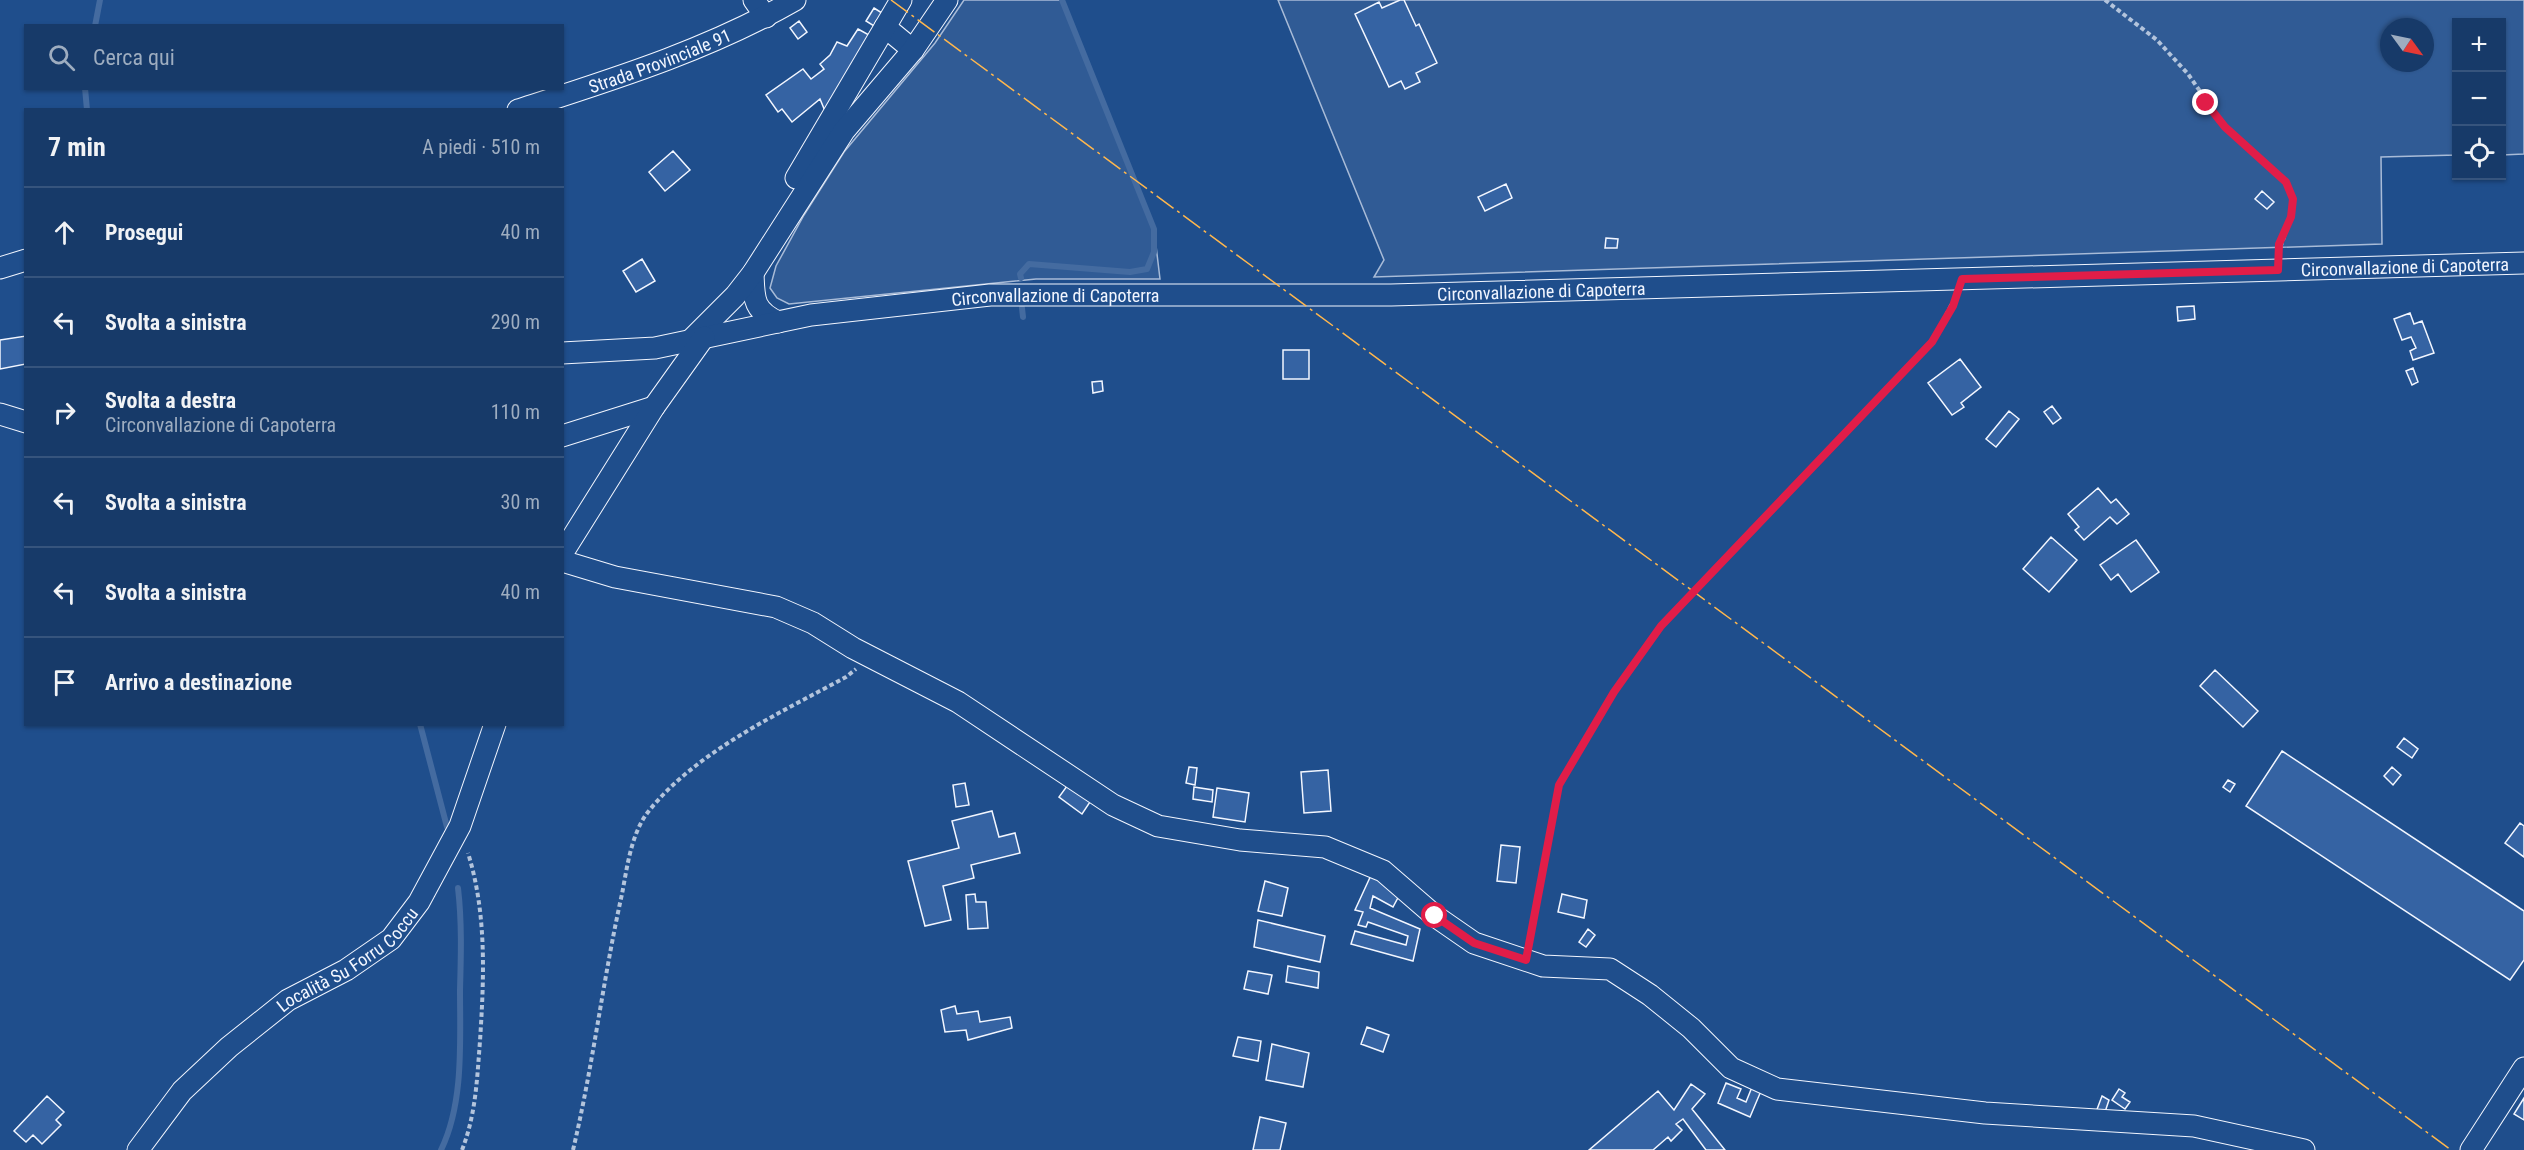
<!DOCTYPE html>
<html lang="it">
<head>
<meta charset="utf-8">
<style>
	body { margin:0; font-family:"Roboto Condensed",sans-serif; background:#244571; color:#f1f3f6 }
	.controls { position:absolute; right:18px; top:18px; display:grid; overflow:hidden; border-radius:0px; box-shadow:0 2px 4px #0004 }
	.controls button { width:54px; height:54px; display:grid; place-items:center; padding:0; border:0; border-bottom:2px solid #36547d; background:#173a69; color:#f1f3f6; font:30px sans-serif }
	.compass { position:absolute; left:2380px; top:18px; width:54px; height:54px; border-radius:50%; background:#173a69; box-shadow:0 2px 4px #0004; rotate:123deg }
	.stop { position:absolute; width:18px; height:18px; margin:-14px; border:4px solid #e11d48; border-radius:50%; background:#fff }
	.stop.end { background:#e11d48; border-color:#fff; box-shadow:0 2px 6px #0008 }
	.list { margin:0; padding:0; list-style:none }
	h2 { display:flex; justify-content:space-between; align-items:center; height:78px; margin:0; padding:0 24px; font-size:26px }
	h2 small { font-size:20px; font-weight:400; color:#9eadc0 }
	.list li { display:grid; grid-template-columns:39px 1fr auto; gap:18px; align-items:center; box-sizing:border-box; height:90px; padding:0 24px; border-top:2px solid #36547d }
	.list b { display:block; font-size:22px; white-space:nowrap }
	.list p { margin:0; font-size:20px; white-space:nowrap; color:#9eadc0 }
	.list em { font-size:20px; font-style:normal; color:#9eadc0 }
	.icon { flex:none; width:33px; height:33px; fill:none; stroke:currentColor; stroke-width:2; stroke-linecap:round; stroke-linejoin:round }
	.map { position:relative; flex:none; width:2524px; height:1150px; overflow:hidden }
	.search { position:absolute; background:#173a69; box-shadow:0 2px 4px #0004; left:24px; top:24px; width:540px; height:66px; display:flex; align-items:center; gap:15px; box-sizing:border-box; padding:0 21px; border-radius:0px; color:#9eadc0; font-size:22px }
	.panel { position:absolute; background:#173a69; box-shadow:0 2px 4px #0004; left:24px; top:108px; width:540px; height:618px; border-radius:0px }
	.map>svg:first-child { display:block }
	.built { fill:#305b95; stroke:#a8bbd7; stroke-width:1.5; fill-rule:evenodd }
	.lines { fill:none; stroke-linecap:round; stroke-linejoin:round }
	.stream { stroke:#446ba0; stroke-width:6 }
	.building { fill:#3563a3; stroke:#f2f6ff; stroke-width:1.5 }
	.minor-casing { stroke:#f2f6ff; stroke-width:23 }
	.path { stroke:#b3c4dc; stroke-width:4; stroke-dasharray:4.5 3; stroke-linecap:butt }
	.minor { stroke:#1f4e8c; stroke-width:21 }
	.power { stroke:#ffb74d; stroke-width:1.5; stroke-dasharray:21 4.5 3 4.5; stroke-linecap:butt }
	.route { stroke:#e11d48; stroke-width:8 }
	.labels { text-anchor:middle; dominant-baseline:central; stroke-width:4.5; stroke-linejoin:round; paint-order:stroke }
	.street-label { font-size:18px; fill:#f2f6ff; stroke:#1f4e8c }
</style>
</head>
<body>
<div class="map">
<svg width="2524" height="1150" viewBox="0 0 2524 1150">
	<rect width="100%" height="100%" fill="#1f4e8c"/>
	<path class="built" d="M964 0H1062L1154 229 1160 279H1036L789 304 777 298 770 288 776 266 804 215 844 152 935 43Z
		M1278 0H2524V154L2502 155V22H2456V155L2381 157 2382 244 1374 277 1384 260ZM2389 27H2425V63H2389Z"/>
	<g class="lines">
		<path class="stream" d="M95 26 100 0
			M85 88 87 110
			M1021 278 1020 274 1029 264 1130 272 1147 269 1154 252V229L1062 0
			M1022 308 1023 317
			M420 724 447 827
			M441 1150C464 1103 460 1041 460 990 461 956 462 922 458 888"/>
	</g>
	<path class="building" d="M1400 0H1404L1416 26 1419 24 1437 63 1416 73 1420 82 1405 89 1401 81 1389 87 1355 14 1379 2 1382 8Z
		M874 8 882 13 874 26 866 21Z
		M799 21 807 32 798 39 790 28Z
		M858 29 869 35 825 111 820 99 792 122 782 109 778 112 766 95 803 69 811 79 824 69 820 64 830 55 837 42 847 46Z
		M673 151 690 170 665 191 649 172Z
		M1506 184 1512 198 1485 211 1478 197Z
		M2262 191 2274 202 2267 209 2255 199Z
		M1606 238 1618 239 1617 248H1605Z
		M642 259 655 281 636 292 623 271Z
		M2194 306 2195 319 2178 321 2177 307Z
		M2410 313 2414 324 2422 321 2434 353 2413 360 2410 351 2416 348 2411 337 2402 340 2394 319Z
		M26 336V364L0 369V340Z
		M1283 350H1309V379H1283Z
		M1960 359 1981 387 1961 403 1964 407 1952 415 1928 383Z
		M2413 368 2418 382 2412 385 2406 371Z
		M1102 381 1103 391 1093 393 1092 382Z
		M2052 406 2061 418 2053 424 2044 412Z
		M2009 411 2019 419 1996 447 1986 439Z
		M2098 488 2111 503 2116 499 2129 514 2117 524 2110 517 2084 540 2075 530 2079 527 2068 514Z
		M2051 537 2077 560 2049 592 2023 569Z
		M2136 540 2159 572 2131 592 2118 574 2111 580 2100 565Z
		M2215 670 2258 711 2243 727 2200 686Z
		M2404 738 2418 749 2412 758 2397 747Z
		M2282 751 2524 911V960L2510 980 2246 806Z
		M1189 767 1197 768 1195 785 1186 783Z
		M2392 767 2401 775 2393 785 2384 776Z
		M1328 770 1331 811 1304 813 1301 772Z
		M2228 780 2235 784 2230 792 2223 787Z
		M965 783 969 805 956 807 953 785Z
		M1067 786 1090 802 1082 814 1059 797Z
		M1194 787 1213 790 1212 802 1193 799Z
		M1217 788 1249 793 1245 822 1213 817Z
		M992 811 999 837 1015 833 1020 853 971 865 974 878 943 886 951 920 925 926 908 861 959 848 952 821Z
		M2520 823 2524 826V857L2505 843Z
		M1501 845 1520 847 1516 883 1497 881Z
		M1372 873 1401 892 1393 907 1373 896 1370 908 1420 929 1413 961 1351 944 1355 931 1406 945 1408 936 1368 922 1366 927 1358 925 1363 912 1355 910Z
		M1265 881 1288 888 1282 916 1258 911Z
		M975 894 976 902H986L988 928 968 929 966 895Z
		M1562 894 1587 900 1584 918 1558 912Z
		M1258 920 1325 936 1320 962 1254 947Z
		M1588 929 1595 935 1586 947 1579 942Z
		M1288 966 1319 972 1318 988 1286 982Z
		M1248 971 1272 975 1268 994 1244 989Z
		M955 1006 957 1014 978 1011 980 1022 1010 1017 1012 1028 968 1040 966 1030 945 1032 941 1010Z
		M1367 1027 1389 1035 1383 1052 1361 1044Z
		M1238 1037 1261 1041 1258 1061 1233 1056Z
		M1272 1044 1309 1053 1303 1087 1266 1080Z
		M1726 1083 1741 1089 1737 1098 1746 1102 1752 1087 1761 1091 1750 1117 1718 1103Z
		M1691 1084 1705 1094 1692 1109 1725 1150H1706L1683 1119 1676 1124 1682 1130 1671 1141 1668 1137 1653 1150H1589L1658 1091 1674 1110Z
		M2119 1089 2125 1093 2122 1097 2130 1102 2125 1109 2112 1100Z
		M47 1096 64 1112 56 1120 61 1125 42 1144 33 1135 26 1142 14 1131Z
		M2102 1096 2109 1100 2105 1112H2096Z
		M2524 1098V1120L2514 1114Z
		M1260 1117 1286 1123 1280 1150H1253Z"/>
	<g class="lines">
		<defs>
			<g id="minor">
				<path d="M754 0 766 17"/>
				<path d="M885 27 913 50"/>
				<path id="s1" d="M518 110C614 79 708 50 795 0"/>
				<path d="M796 178 901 0"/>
				<path d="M0 268 26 260"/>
				<path d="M753 273C754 299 753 310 778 322"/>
				<path d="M692 339 735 296 753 273 844 131 913 50 947 0"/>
				<path id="s2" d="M562 353 655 348 811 315 990 295H1391L2524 263"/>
				<path d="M0 414 26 422"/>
				<path d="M562 436 654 407"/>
				<path d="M562 554 654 407 704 337"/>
				<path d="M562 561 615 577 776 607 813 623 853 648 958 702 1113 805 1158 826 1240 840 1325 847 1383 871 1435 916 1474 943 1543 966 1610 969 1650 995 1691 1028 1731 1068 1777 1089 1985 1113 2194 1126 2304 1150"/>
				<path id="s3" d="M138 1150 182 1091 229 1047 288 1000 346 970 391 939 419 902 460 826 495 724"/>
				<path d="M2471 1150 2524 1068"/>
			</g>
		</defs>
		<use href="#minor" class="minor-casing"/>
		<path class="path" d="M2105 0 2157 40 2188 74 2225 127 2286 181 2293 199 2291 217 2279 251
			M1529 943 1559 785 1614 692 1661 626 1932 342 1956 296
			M462 1150C476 1114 477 1079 480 1041 484 978 487 914 468 853
			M573 1150C593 1066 603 979 622 894 627 868 631 834 648 812 695 752 780 713 846 677L856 669"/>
		<use href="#minor" class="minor"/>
		<path class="power" d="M891 0 2451 1150"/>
	</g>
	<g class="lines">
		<path class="route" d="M1435 916 1474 943 1526 960 1559 785 1614 692 1661 626 1932 342 1953 306 1962 279 2278 270 2279 244 2291 217 2293 199 2286 182 2225 127 2206 103"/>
	</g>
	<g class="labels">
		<g class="street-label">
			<text stroke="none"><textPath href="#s1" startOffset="150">Strada Provinciale 91</textPath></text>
			<text stroke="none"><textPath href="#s2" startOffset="1848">Circonvallazione di Capoterra</textPath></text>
			<text stroke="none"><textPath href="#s2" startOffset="984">Circonvallazione di Capoterra</textPath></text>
			<text stroke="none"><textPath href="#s2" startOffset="498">Circonvallazione di Capoterra</textPath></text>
			<text stroke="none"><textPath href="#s3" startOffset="286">Località Su Forru Coccu</textPath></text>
		</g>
	</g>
</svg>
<div class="controls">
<button>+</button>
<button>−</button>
<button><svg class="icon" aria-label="locate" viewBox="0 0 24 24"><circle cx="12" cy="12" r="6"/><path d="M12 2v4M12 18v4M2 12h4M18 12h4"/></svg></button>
</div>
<svg class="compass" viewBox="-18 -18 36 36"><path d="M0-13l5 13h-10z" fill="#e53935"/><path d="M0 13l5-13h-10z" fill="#9eadc0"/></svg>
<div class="stop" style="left:1435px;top:916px"></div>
<div class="stop end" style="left:2206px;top:103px"></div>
<div class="search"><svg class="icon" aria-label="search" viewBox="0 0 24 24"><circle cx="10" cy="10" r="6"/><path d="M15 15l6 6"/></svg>Cerca qui</div>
<section class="panel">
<h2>7 min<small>A piedi · 510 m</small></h2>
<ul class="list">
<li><svg class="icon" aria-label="ahead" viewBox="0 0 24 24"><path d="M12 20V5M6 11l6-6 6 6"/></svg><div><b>Prosegui</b></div><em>40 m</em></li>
<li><svg class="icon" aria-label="left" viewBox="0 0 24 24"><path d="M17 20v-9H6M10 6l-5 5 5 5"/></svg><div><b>Svolta a sinistra</b></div><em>290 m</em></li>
<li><svg class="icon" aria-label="right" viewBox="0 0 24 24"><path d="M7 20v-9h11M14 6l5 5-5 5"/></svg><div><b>Svolta a destra</b><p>Circonvallazione di Capoterra</p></div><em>110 m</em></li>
<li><svg class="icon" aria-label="left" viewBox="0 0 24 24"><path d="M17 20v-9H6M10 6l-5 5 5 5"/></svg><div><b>Svolta a sinistra</b></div><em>30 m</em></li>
<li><svg class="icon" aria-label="left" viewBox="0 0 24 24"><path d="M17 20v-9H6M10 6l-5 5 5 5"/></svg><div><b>Svolta a sinistra</b></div><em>40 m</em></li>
<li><svg class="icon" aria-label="arrive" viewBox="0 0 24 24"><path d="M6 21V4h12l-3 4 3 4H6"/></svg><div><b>Arrivo a destinazione</b></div></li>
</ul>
</section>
</div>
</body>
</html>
